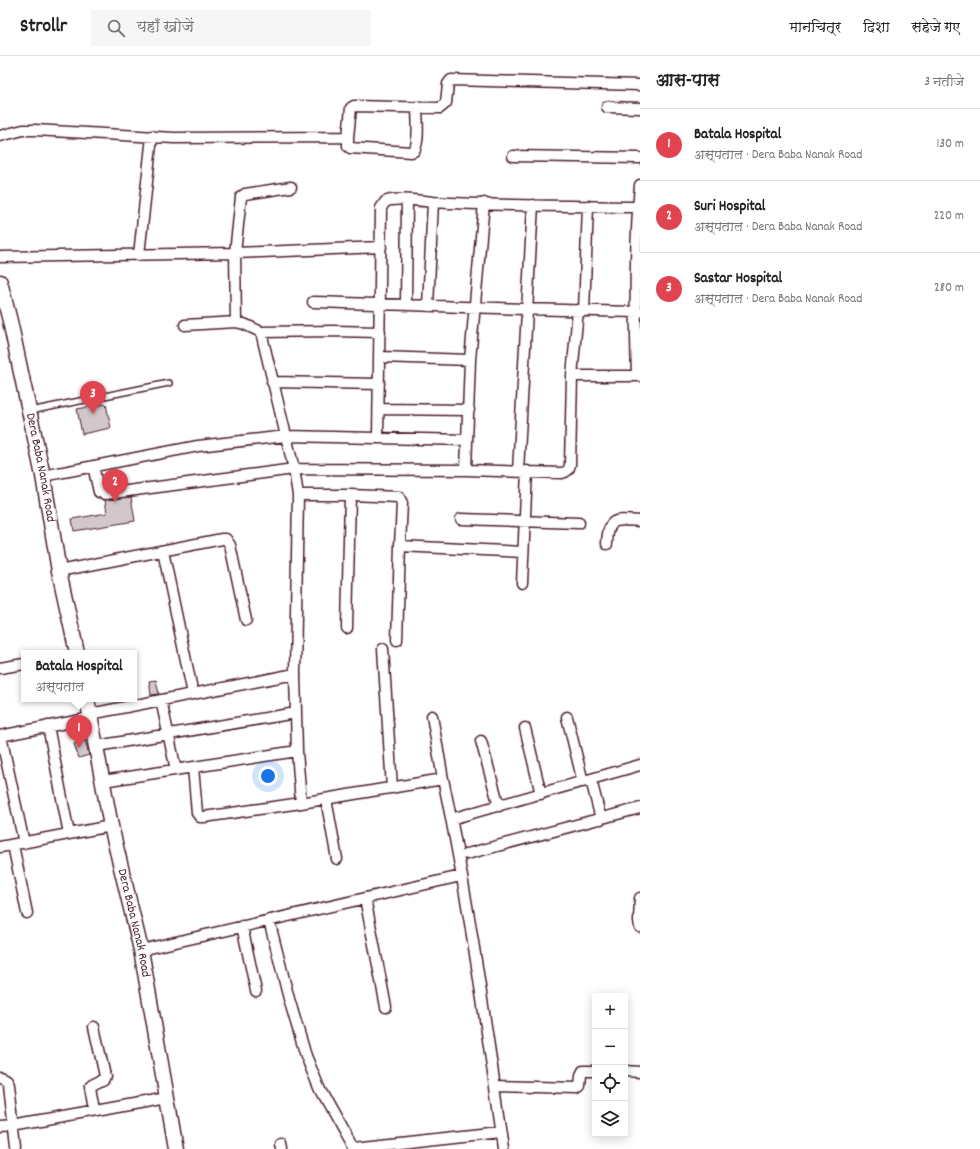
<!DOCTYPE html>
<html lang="hi">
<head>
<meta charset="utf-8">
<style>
	body { margin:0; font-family:Dekko,"Playpen Sans Deva",sans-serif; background:#f6f6f6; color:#222 }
	.controls { position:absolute; right:12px; bottom:12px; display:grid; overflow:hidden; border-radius:0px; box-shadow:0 2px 10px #0003 }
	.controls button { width:36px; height:36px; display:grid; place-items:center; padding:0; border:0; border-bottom:1px solid #e0e0e0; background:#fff; color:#222; font:20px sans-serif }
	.you { position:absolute; left:268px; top:720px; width:14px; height:14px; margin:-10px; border:3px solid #fff; border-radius:50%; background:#1a73e8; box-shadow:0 0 0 6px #1a73e833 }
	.badge { display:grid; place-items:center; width:26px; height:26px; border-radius:50%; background:#111827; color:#fff; font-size:13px; font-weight:700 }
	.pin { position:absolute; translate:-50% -33px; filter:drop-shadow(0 1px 2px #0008) }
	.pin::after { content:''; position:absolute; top:21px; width:14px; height:12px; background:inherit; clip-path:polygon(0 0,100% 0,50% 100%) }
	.popup { position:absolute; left:21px; top:594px; width:116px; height:52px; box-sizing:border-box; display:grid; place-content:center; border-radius:0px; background:#fff; filter:drop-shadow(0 1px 3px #0005); font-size:13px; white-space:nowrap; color:#767676 }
	.popup b { font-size:15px; color:#222 }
	.popup::after { content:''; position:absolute; left:50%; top:100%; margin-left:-8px; border:8px solid transparent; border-top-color:#fff }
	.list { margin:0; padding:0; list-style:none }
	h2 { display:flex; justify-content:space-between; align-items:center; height:52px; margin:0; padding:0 16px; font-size:17px }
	h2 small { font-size:13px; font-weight:400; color:#767676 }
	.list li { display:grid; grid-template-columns:26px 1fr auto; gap:12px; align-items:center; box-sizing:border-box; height:72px; padding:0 16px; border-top:1px solid #e0e0e0 }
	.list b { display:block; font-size:15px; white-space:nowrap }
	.list p { margin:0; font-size:13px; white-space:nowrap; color:#767676 }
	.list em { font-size:13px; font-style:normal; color:#767676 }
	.icon { flex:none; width:22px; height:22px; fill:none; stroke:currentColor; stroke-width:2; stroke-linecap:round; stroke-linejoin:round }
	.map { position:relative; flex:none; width:640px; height:1093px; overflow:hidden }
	header { display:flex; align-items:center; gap:24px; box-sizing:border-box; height:56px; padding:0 20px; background:#fff; border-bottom:1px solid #e0e0e0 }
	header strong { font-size:19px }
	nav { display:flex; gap:22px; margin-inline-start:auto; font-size:14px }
	.search { width:280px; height:36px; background:#f6f6f6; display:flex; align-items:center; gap:10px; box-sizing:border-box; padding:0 14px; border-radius:0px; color:#767676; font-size:15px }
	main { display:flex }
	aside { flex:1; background:#fff }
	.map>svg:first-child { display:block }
	.building { fill:#d2c7cb; stroke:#4a1f2b }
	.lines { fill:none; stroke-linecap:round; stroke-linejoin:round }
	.service-casing { stroke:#4a1f2b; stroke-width:8 }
	.minor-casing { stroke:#4a1f2b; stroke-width:13 }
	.secondary-casing { stroke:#4a1f2b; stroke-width:17 }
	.service { stroke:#fff; stroke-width:5 }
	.minor { stroke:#fff; stroke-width:10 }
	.secondary { stroke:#fff; stroke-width:14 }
	.labels { text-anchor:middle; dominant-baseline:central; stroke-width:4; stroke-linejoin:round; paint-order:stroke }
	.street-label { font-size:13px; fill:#4a1f2b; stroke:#fff }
</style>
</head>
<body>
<header>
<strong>Strollr</strong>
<div class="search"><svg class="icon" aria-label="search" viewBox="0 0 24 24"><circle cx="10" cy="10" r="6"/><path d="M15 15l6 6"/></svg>यहाँ खोजें</div>
<nav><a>मानचित्र</a><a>दिशा</a><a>सहेजे गए</a></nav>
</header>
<main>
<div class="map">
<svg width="640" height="1093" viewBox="0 0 640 1093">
	<rect width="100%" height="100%" fill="#fff"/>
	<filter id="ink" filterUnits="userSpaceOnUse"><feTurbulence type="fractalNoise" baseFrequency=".025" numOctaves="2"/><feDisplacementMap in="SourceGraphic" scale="8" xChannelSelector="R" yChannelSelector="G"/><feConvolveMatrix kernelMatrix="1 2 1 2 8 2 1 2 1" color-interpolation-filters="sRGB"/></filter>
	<g filter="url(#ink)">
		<path class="building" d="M106 348 111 372 82 378 77 353Z
			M131 441 135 465 74 475 72 463 107 457 105 444Z
			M156 624 159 638 151 639 149 625Z
			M85 684 89 699 79 702 74 688Z"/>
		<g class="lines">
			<defs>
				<path id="service" d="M30 355 169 327"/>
				<path id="minor" d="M607 51 640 52
					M0 80 23 74H35L174 82 348 81 351 52 354 50 440 52 446 47 448 28 451 24 640 29
					M348 81V90L350 92 411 96 414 95C420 85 417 63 417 51
					M513 100 640 102
					M139 199 152 80
					M0 201 235 197 381 191
					M313 246C422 249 531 254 640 256
					M406 249 407 144
					M428 250 433 146
					M584 255 588 150
					M236 266 235 197 241 141 245 138 291 131
					M185 269 236 266 244 268 261 276 334 275 380 276
					M261 276 294 413 298 439 295 618 297 695 301 747
					M380 301 470 304
					M572 320H640
					M637 320C635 257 634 192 640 129
					M272 326 379 328
					M379 353 469 354
					M378 382 381 152 385 146C393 141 423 145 433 146 501 150 570 150 638 151
					M93 410 99 436 105 438 294 413 466 414 562 417C567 416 569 414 570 409L572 320 578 254
					M466 414 470 304 484 147
					M518 415 533 149
					M43 420 198 390 286 380 467 384
					M298 439H350L399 441 402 447 400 490 523 496
					M461 463 579 467
					M607 488C608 460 616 464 640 465
					M163 495 193 638
					M59 515 222 483H226L230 489 246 564
					M522 527 527 415
					M347 572 350 439
					M397 584 400 490
					M383 593 392 732
					M0 612 24 608
					M161 644 176 714
					M90 658 295 618
					M432 660 443 723
					M567 661 583 726
					M48 670 69 778
					M525 672 541 738
					M0 680 91 662
					M1 680 24 787
					M481 685 499 750
					M97 690 296 657
					M193 711 197 757 200 761H204L301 747 443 723C469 845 486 970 504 1093
					M591 724 601 763
					M103 725 297 695
					M326 743 337 803
					M451 763 640 709
					M13 789 27 857
					M0 791 111 770
					M467 798 640 752
					M365 842 386 951
					M640 842 639 866 640 871
					M269 864 289 943 306 1000 320 1034 353 1093
					M242 870 256 935
					M141 894 461 820
					M94 971 105 1020 104 1023 92 1029 90 1031 94 1054
					M625 1015 640 1016
					M0 1021 7 1024 9 1029 16 1093
					M495 1030 577 1032 580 1030 581 1019 583 1015H595
					M0 1071 13 1070 167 1042
					M281 1088 282 1093
					M353 1092 501 1076"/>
				<g id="secondary">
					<path id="s1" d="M0 226 10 265 43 420 59 515 77 597"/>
					<path id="s2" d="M87 643 111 770 141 894 176 1093"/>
				</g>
			</defs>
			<use href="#service" class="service-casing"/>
			<use href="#minor" class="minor-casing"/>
			<use href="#secondary" class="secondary-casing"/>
			<use href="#service" class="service"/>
			<use href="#minor" class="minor"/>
			<use href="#secondary" class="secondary"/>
		</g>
	</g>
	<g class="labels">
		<g class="street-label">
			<text stroke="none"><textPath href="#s1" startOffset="190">Dera Baba Nanak Road</textPath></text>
			<text stroke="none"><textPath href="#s2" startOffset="229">Dera Baba Nanak Road</textPath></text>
		</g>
	</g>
</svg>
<div class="controls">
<button>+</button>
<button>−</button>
<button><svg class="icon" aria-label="locate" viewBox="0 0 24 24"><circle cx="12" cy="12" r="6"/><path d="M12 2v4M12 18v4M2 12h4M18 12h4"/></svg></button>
<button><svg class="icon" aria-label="layers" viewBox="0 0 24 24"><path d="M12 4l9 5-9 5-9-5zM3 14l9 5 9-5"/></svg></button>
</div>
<div class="you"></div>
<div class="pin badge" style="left:79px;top:692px;background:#e0444e">1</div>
<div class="popup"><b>Batala Hospital</b>अस्पताल</div>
<div class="pin badge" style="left:115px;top:446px;background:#e0444e">2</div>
<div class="pin badge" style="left:93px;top:358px;background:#e0444e">3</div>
</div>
<aside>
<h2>आस-पास<small>3 नतीजे</small></h2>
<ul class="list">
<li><span class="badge" style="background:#e0444e">1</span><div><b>Batala Hospital</b><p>अस्पताल · Dera Baba Nanak Road</p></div><em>130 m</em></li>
<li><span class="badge" style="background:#e0444e">2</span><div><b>Suri Hospital</b><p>अस्पताल · Dera Baba Nanak Road</p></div><em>220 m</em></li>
<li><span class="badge" style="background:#e0444e">3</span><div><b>Sastar Hospital</b><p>अस्पताल · Dera Baba Nanak Road</p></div><em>280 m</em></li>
</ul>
</aside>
</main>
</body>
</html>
